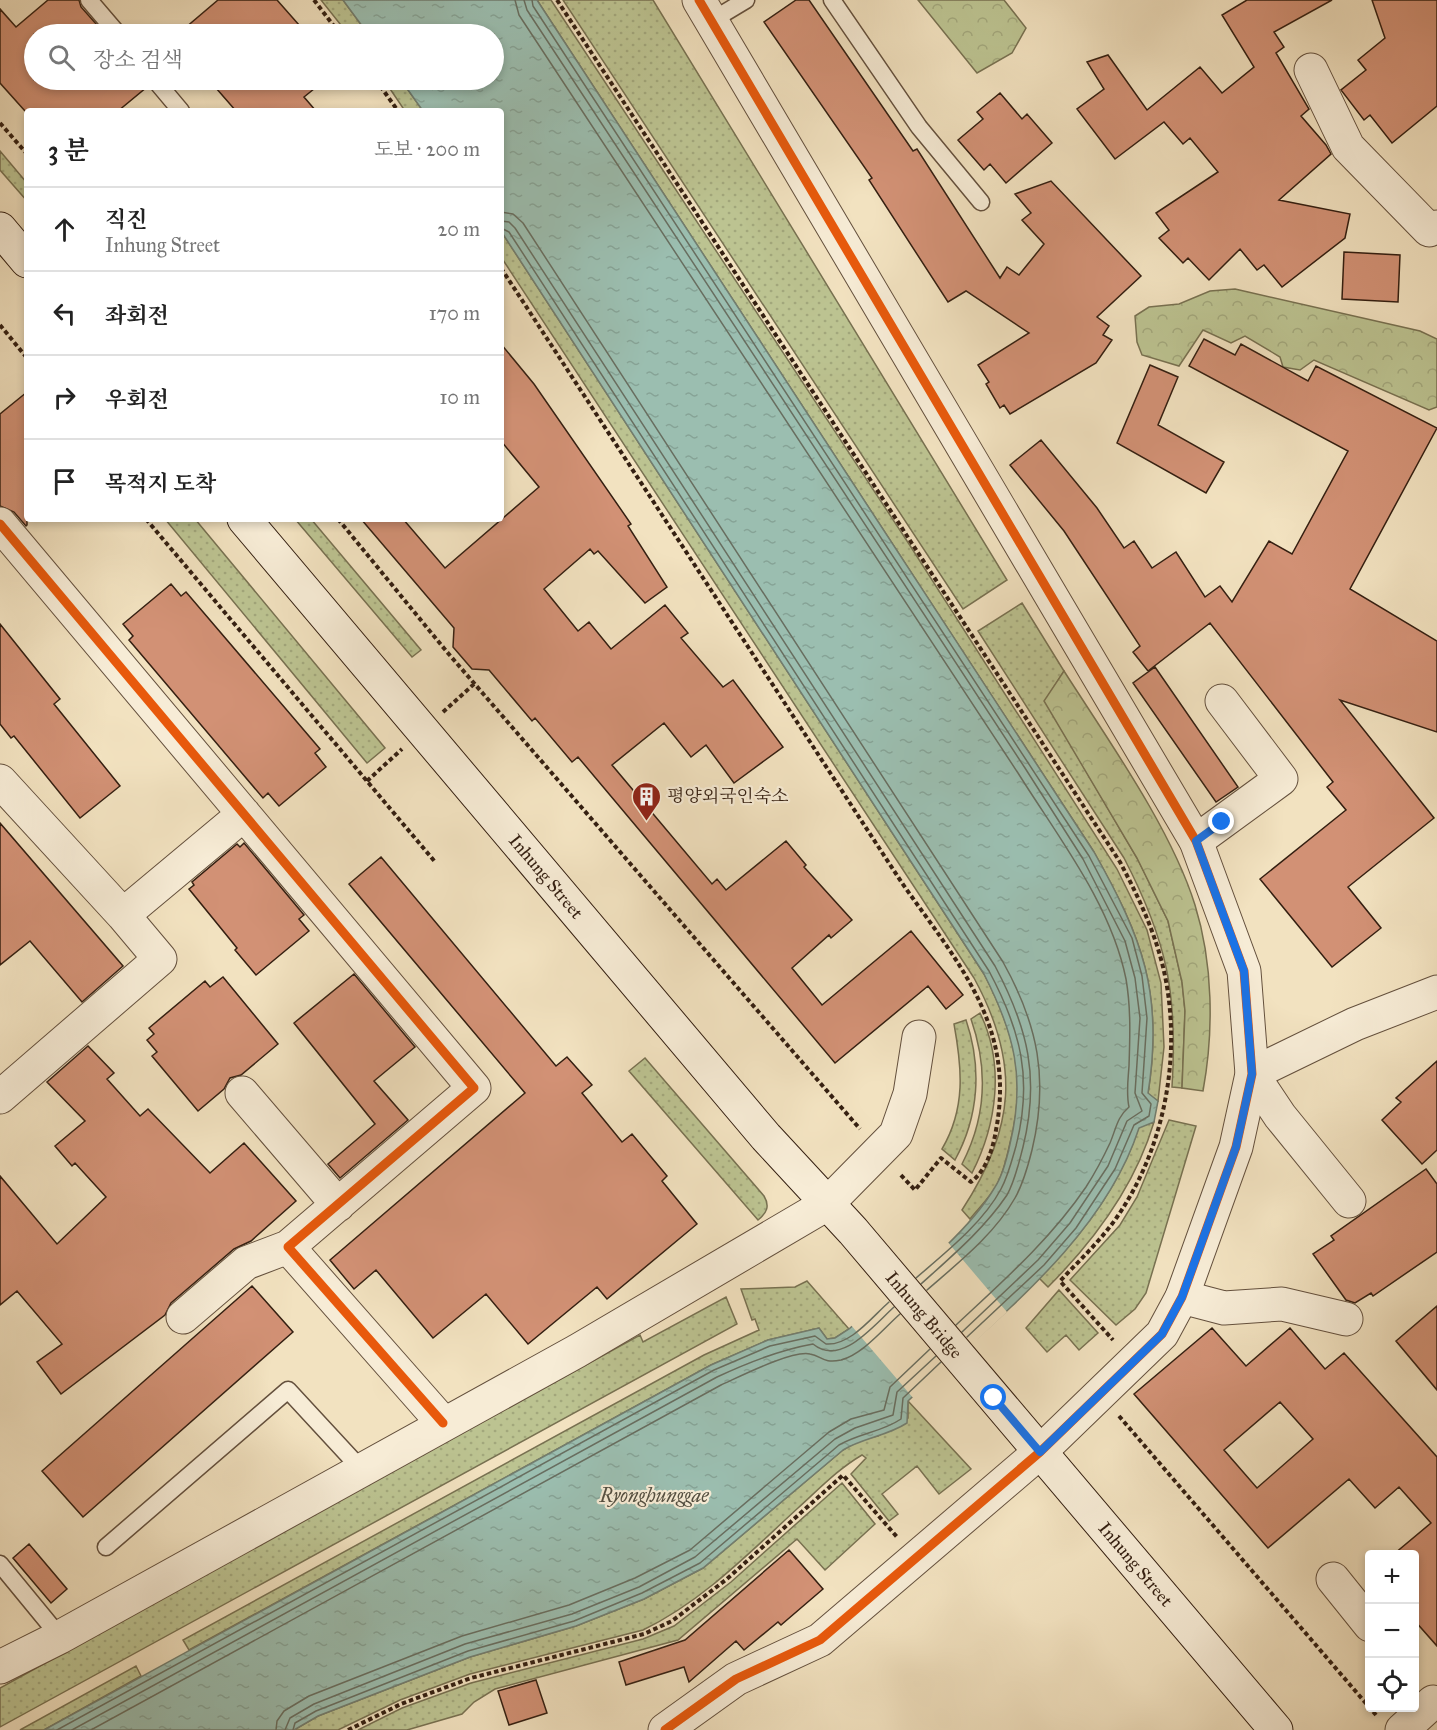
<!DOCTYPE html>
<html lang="ko">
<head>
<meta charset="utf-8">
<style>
	body { margin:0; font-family:"IM FELL Great Primer","Noto Serif KR",serif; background:#f6f6f6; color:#222 }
	.controls { position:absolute; right:18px; bottom:18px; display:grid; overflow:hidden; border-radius:6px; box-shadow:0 3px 9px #0003 }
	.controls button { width:54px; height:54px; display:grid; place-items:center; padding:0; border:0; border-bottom:2px solid #e0e0e0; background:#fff; color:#222; font:30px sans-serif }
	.stop { position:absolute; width:18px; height:18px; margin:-14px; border:4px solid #1a73e8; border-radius:50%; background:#fff }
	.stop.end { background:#1a73e8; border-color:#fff; box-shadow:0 2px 6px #0008 }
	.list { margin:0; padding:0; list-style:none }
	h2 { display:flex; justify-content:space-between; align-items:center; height:78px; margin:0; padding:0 24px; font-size:26px }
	h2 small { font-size:20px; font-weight:400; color:#767676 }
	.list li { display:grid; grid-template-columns:39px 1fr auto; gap:18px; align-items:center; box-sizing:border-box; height:84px; padding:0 24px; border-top:2px solid #e0e0e0 }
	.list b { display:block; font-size:22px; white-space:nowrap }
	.list p { margin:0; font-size:20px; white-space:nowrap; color:#767676 }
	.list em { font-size:20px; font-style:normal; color:#767676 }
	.icon { flex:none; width:33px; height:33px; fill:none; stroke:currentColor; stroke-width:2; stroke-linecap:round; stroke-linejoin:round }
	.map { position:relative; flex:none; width:1437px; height:1730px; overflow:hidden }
	.search { position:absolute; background:#fff; box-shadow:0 3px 9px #0003; left:24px; top:24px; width:480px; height:66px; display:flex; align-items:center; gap:15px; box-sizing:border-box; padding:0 21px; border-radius:33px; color:#767676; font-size:22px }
	.panel { position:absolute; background:#fff; box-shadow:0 3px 9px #0003; left:24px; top:108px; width:480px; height:414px; border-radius:6px }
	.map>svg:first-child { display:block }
	.grass { fill:url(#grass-dots); stroke:#787151; stroke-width:1.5 }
	.forest { fill:url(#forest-crowns); stroke:#787151; stroke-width:1.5 }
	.water { fill:url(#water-ripples); stroke:#727e70; stroke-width:1.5 }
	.pier { fill:#f2e2c0 }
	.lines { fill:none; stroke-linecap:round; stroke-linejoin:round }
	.shore { stroke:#686e60; stroke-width:1.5 }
	.building { fill:#d29175; stroke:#341f11; stroke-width:1.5; fill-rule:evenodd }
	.service-casing { stroke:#64503d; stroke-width:19 }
	.minor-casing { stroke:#64503d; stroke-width:35 }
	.tertiary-casing { stroke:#64503d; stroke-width:35 }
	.secondary-casing { stroke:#341f11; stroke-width:35 }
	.path { stroke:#341f11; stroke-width:4; stroke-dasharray:4.5 3; stroke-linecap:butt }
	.service { stroke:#f7ecd6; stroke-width:16 }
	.minor { stroke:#f7ecd6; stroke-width:33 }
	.tertiary { stroke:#f7ecd6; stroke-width:33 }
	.secondary { stroke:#f7ecd6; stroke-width:33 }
	.cycleway-casing { stroke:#f7ecd6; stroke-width:13 }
	.cycleway { stroke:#e8590c; stroke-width:9 }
	.route { stroke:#1a73e8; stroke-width:8 }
	.labels { text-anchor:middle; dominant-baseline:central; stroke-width:4.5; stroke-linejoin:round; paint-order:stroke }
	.poi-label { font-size:18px; fill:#341f11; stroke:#f7ecd6; text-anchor:start }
	.street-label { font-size:18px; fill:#341f11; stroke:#f7ecd6 }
	.water-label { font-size:20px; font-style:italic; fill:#534f41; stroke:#f7ecd6 }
</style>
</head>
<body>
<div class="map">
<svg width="1437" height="1730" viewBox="0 0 1437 1730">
	<defs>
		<pattern id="grass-dots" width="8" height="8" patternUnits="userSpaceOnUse" patternTransform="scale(1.5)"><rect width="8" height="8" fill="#bcc391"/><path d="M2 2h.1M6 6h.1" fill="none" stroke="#a2a77c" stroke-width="1.8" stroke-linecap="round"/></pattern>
		<pattern id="forest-crowns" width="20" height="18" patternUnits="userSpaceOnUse" patternTransform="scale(1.5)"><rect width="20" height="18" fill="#bcc391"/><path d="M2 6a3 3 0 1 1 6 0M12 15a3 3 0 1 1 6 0" fill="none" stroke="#a2a77c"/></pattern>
		<pattern id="water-ripples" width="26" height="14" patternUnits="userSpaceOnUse" patternTransform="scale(1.5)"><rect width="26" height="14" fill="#9bbeb0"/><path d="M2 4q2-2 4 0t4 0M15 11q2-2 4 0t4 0" fill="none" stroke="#86a396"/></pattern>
	</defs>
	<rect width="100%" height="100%" fill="#f2e2c0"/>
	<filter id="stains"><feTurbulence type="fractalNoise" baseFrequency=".00333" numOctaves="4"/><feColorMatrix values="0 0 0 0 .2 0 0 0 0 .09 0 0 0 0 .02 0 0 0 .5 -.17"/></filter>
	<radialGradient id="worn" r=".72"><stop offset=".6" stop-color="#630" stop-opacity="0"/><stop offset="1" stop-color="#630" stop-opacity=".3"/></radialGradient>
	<path class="grass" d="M321 0H343L368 34H348Z
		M537 0H551L909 544 1117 869 1147 930 1161 983 1164 1047 1158 1101 1148 1094C1164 994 1142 937 1094 852Z
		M563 0H653L1007 580 963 609Z
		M384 80H401L423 111H405Z
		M0 151 27 183V201L0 170Z
		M501 231 984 974C1014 1032 1027 1078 1010 1143 1007 1157 1003 1174 996 1187 989 1198 978 1209 970 1219L962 1210C1015 1129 1021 1064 974 978L501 257Z
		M165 519H195L385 748 367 763Z
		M295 519H311L421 650 412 657Z
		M1022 603 1064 671 1045 701 1137 858 1168 921 1182 982 1185 1011 1182 1088 1172 1087C1178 994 1167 941 1124 858L978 631Z
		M980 1013C1005 1064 997 1124 972 1173L962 1164C986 1118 988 1068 971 1019Z
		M966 1020C982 1067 979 1116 955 1160L942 1149C966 1108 962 1068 954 1024Z
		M645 1058 764 1196C770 1206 767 1213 758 1220L629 1071Z
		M1169 1120 1196 1126 1146 1293 1135 1309 1116 1325 1070 1280 1120 1225 1137 1197Z
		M1154 1122C1135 1186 1095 1240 1048 1287L1039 1278C1082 1236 1120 1185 1139 1127Z
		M807 1281 849 1329 835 1338 827 1339 819 1328 768 1340 711 1365 189 1650 183 1640 704 1355 759 1330 755 1319 752 1320 741 1289 795 1287Z
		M1059 1290 1098 1333 1079 1350 1066 1335 1047 1352 1026 1328Z
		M726 1297 737 1324 0 1727V1688L640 1335 643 1342Z
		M908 1401 971 1469 939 1494 917 1466 882 1494 898 1514 889 1521 851 1474 866 1458 862 1455C838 1469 819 1489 798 1508 750 1552 703 1601 643 1630L470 1674 400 1700 338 1730H294L318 1716 470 1657 576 1626 644 1599 703 1568 843 1450 860 1440 878 1436 908 1418Z
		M842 1483 875 1524 825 1570 797 1539 678 1640 495 1689 474 1702 462 1714 407 1730H358L402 1708 471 1683 643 1639 674 1626 731 1582Z
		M136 1666 141 1676 44 1730H20Z"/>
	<path class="forest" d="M918 0H1004L1026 28 1012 53 977 73Z
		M1235 289 1420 331 1437 339V407L1429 410 1314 360 1300 370 1283 367 1280 357 1245 336 1231 343 1203 330 1179 366 1142 355 1137 342 1135 316 1149 307 1179 304 1210 291Z
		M1064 671C1108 740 1171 828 1195 905 1213 963 1214 1031 1203 1091L1182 1088 1185 1011 1182 982 1168 921 1137 858 1044 701Z"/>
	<path class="water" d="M343 0H537L1094 852C1142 937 1164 994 1148 1093L1158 1101 1154 1122 1139 1128C1103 1240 992 1322 908 1401L907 1423C887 1436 863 1438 843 1450L703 1568 644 1599 576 1626 470 1657 318 1716 294 1730H44L711 1365 768 1340 819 1328 827 1339 835 1338 849 1329C895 1289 964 1240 995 1187 1003 1175 1007 1158 1010 1144 1026 1078 1014 1033 984 974L501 231V111H423L401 80H494V34H368Z"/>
	<path class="pier" d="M946 1240 1007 1312 914 1399 850 1324Z"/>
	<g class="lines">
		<path class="shore" d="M515 0 519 15 1018 773C1058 837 1111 904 1126 979 1131 1008 1130 1037 1129 1066 1128 1081 1126 1093 1129 1107 1117 1117 1116 1129 1110 1143 1103 1158 1095 1173 1086 1187 1050 1240 1002 1282 956 1325
			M524 0 527 10 1025 768 1083 859 1125 941 1135 978 1140 1018 1135 1093 1142 1111 1127 1121 1108 1166 1070 1223 1038 1260 962 1332
			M532 0 533 6 1089 856 1132 938 1142 976 1147 1018 1142 1093 1151 1104 1149 1116 1134 1125 1115 1169 1076 1228 1044 1265 967 1337
			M501 212 513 214 523 223 1003 962C1038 1025 1049 1079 1032 1150 1028 1166 1023 1184 1015 1198 994 1235 958 1263 927 1290
			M501 221 509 222 515 228 995 966C1028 1028 1040 1078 1023 1147 1019 1162 1015 1181 1007 1195 984 1229 952 1256 921 1284
			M501 228 509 232 989 971C1021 1031 1033 1079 1016 1146 1012 1160 1008 1176 1001 1189 983 1223 945 1253 916 1278
			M57 1730 714 1370 770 1346 815 1336 826 1344C850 1346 872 1317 889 1302
			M72 1730 717 1377C749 1362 779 1350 813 1344 841 1367 873 1326 894 1307
			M91 1730 721 1385C739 1377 792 1350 810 1354 822 1356 823 1364 841 1360 863 1354 883 1329 900 1314
			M276 1730 277 1721 284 1711 309 1696 462 1636 569 1605 635 1578 690 1550 829 1432 851 1419 884 1410 890 1387 930 1349
			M285 1730 290 1718 314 1704 465 1644 572 1614 639 1587 695 1557 835 1439 855 1428 893 1415 897 1392 936 1356
			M293 1730 295 1723 316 1711 468 1651 574 1621 642 1593 700 1563 839 1445C860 1433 882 1432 901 1419L903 1398 941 1362"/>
	</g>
	<path class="building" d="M48 0H79L81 7 105 34H34V80H145L147 87 118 111H25L0 83V9L16 27Z
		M218 0H277L307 34H178Z
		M796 0H809L913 151 917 149 1000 278 1007 267 1019 275 1044 244 1022 220 1031 213 1015 194 1051 181 1141 276 1097 317 1109 326 1103 335 1112 340 1096 363 1010 414 1004 405 1000 408 986 384 989 382 978 365 1029 333 966 291 948 302 869 180 872 178 764 22Z
		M1247 0H1332L1274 32 1284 47 1276 53 1309 109 1301 116 1326 145 1331 154 1279 200 1350 214 1345 238 1282 287 1264 265 1257 270 1240 249 1209 280 1188 258 1183 263 1159 238 1169 230 1156 213 1218 172 1190 138 1183 144 1164 122 1115 159 1077 109 1104 89 1087 62 1108 55 1147 110 1200 67 1222 93 1254 67 1222 15Z
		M1372 0H1437V106L1392 143 1370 115 1364 120 1341 90 1366 70 1358 60 1385 38Z
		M209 80H325L304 97 316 111H236Z
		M1000 93 1022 119 1027 114 1052 143 1006 183 990 164 984 170 958 140 983 119 977 112Z
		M1344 252 1400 255 1398 302 1342 299Z
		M1204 339 1235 355 1241 344 1308 381 1316 366 1437 428 1350 589 1437 641V732L1340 700 1434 818 1348 887 1381 928 1332 967 1260 879 1346 810 1327 787 1333 782 1210 623 1148 671 1133 652 1140 646 1064 531 1010 465 1041 440 1097 508 1124 548 1134 541 1152 568 1176 552 1205 597 1220 586 1232 602 1269 541 1292 554 1348 451 1189 366Z
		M501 344 534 384 631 524 628 526 667 587 645 603 598 551 594 554 590 549 544 589 578 631 589 622 611 649 665 605 688 633 681 638 723 687 733 680 783 747 734 783 706 745 691 757 664 723 612 765 712 884 717 879 726 890 786 841 806 865 804 867 852 920 831 938 829 935 792 968 822 1005 911 931 963 995 946 1009 928 986 835 1063 578 757 572 762 535 718 532 721 489 670 472 669 453 647 454 628 361 519H403L445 568 539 487 501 441Z
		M1150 365 1178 377 1158 425 1224 462 1206 493 1117 443Z
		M27 392V525L26 526 14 512 0 506V414Z
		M171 584 181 596 186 592 320 749 315 753 326 767 279 806 268 793 263 798 129 640 133 636 123 624Z
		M0 624 60 699 54 704 120 786 80 818 14 736 11 738 0 724Z
		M1155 667 1238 787 1216 802 1133 683Z
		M0 823 123 966 82 1002 30 941 0 965Z
		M244 843 304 915 299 919 309 931 256 975 235 950 237 948 189 889 194 885 192 882 237 844 240 847Z
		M381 857 556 1066 567 1057 592 1085 582 1093 622 1142 632 1134 667 1176 662 1181 697 1224 607 1299 597 1287 528 1344 486 1294 433 1338 376 1270 354 1289 330 1260 525 1093 349 884Z
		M354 974 415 1047 374 1081 408 1120 340 1178 328 1164 375 1124 294 1023Z
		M223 977 278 1044 241 1075 230 1078 224 1089 198 1111 152 1056 157 1052 147 1040 154 1034 149 1028 205 981 210 987Z
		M88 1046 114 1073 107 1079 140 1116 148 1109 210 1173 244 1143 296 1201 251 1241 234 1249 171 1303 165 1315 61 1394 37 1362 62 1344 17 1291 0 1305V1176L57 1244 106 1197 75 1163 72 1166 55 1146 85 1121 47 1082Z
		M1437 1061V1150L1422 1164 1382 1120 1401 1102 1396 1098Z
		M1426 1169 1437 1184V1252L1373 1296 1371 1293 1355 1303 1346 1300 1313 1254 1334 1240 1331 1236Z
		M252 1286 293 1332 83 1517 42 1471Z
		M1437 1306V1390L1396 1341Z
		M1212 1328 1246 1366 1290 1328 1325 1369 1344 1353 1437 1457V1646L1414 1620V1554H1394L1431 1523 1399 1487 1375 1508 1349 1479 1268 1548 1134 1394ZM1280 1402 1313 1439 1257 1488 1224 1450Z
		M29 1544 67 1589 51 1603 13 1558Z
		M789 1550 823 1589 781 1625 778 1622 744 1650 736 1641 689 1682 684 1667 626 1685 619 1662 685 1640Z
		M536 1680 547 1713 509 1725 498 1691Z"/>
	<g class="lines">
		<defs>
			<path id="service" d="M89 0 118 34
				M832 0 919 127 981 202
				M711 21 746 0
				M155 80 181 111
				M106 1547 288 1390 361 1469
				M0 1564 60 1637"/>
			<path id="minor" d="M1311 70 1348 147 1429 230 1437 227
				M0 524 474 1088 288 1247 443 1423
				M0 781 123 915 160 959 0 1097
				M1196 841 1281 779 1222 701
				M123 915 244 814
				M1252 1074 1280 1116 1349 1201
				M242 1093 338 1205
				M827 1204 896 1134 910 1094 919 1037
				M1182 1297 1224 1308 1282 1304 1346 1319
				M183 1317 246 1263 288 1247
				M1333 1579 1370 1625
				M665 1730 736 1679 820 1640 1040 1452
				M1402 1730 1433 1702"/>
			<path id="tertiary" d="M699 0 1196 841 1244 971 1252 1074 1236 1147 1182 1297 1162 1334 1040 1452
				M1252 1074 1355 1024 1437 992
				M0 1667 60 1637 577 1351 827 1204"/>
			<g id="secondary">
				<path d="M0 229 27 261"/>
				<path id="s1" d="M244 519 766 1137 853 1231 1276 1730"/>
			</g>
		</defs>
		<use href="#service" class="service-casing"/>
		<use href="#minor" class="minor-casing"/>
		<use href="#tertiary" class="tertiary-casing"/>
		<use href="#secondary" class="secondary-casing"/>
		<path class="path" d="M314 0 340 34
			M557 0 1120 862C1140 900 1158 938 1166 981 1181 1062 1163 1152 1115 1220 1099 1242 1079 1261 1060 1281L1113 1340
			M376 80 398 111
			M0 123 27 154
			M501 268 902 883C958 963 1016 1026 996 1130 993 1149 986 1171 971 1182L941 1158 915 1190 899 1173
			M0 325 27 358
			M146 519 436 863
			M338 519 447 652 860 1129
			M443 712 474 684
			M367 781 402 749
			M1119 1416 1376 1715
			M348 1730 401 1704 471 1678 644 1634 672 1621 727 1579 843 1475 897 1537"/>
		<use href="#service" class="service"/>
		<use href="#minor" class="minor"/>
		<use href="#tertiary" class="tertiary"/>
		<use href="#secondary" class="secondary"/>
		<defs>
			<path id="cycleway" d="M0 524 474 1088 288 1247 443 1423
				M665 1730 736 1679 820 1640 1040 1452 1162 1334 1182 1297 1236 1147 1252 1074 1244 971 1196 841 699 0"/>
		</defs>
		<use href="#cycleway" class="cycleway-casing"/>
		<use href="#cycleway" class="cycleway"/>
	</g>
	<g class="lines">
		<path class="route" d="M994 1398 1040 1452 1162 1334 1182 1297 1236 1147 1252 1074 1244 971 1196 841 1222 822"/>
	</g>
	<defs>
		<symbol id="building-pin" viewBox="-11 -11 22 30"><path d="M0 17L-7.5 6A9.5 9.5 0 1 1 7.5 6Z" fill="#8f2418" stroke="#f7ecd6"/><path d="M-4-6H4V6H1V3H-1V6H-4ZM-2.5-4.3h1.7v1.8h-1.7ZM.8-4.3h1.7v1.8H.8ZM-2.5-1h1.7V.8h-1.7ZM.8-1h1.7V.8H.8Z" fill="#fff"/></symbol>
	</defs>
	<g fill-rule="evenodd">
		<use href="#building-pin" x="630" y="780" width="33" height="45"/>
	</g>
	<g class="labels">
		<g class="poi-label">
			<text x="667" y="796">평양외국인숙소</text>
		</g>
		<g class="street-label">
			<text stroke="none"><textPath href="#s1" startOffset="468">Inhung Street</textPath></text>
			<text stroke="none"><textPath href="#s1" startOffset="1047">Inhung Bridge</textPath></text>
			<text stroke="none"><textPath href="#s1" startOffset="1374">Inhung Street</textPath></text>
		</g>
		<g class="water-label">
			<text x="654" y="1495">Ryonghunggae</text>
		</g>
	</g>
	<rect width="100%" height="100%" filter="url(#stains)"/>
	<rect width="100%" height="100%" fill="url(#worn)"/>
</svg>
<div class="controls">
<button>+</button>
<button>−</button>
<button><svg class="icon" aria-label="locate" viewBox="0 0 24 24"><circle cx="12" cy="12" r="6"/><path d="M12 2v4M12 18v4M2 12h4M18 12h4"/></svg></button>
</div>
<div class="stop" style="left:994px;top:1398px"></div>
<div class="stop end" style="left:1222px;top:822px"></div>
<div class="search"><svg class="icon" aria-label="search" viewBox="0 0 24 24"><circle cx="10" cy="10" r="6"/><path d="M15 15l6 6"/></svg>장소 검색</div>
<section class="panel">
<h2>3 분<small>도보 · 200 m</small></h2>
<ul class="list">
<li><svg class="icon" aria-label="ahead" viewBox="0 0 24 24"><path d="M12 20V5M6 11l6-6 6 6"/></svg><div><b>직진</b><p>Inhung Street</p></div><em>20 m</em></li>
<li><svg class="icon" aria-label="left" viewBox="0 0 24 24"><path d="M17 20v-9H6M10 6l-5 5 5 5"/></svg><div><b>좌회전</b></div><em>170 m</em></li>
<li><svg class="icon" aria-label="right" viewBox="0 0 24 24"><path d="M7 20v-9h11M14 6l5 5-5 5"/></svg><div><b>우회전</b></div><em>10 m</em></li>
<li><svg class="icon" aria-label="arrive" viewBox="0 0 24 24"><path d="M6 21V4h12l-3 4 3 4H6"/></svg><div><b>목적지 도착</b></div></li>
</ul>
</section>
</div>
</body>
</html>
